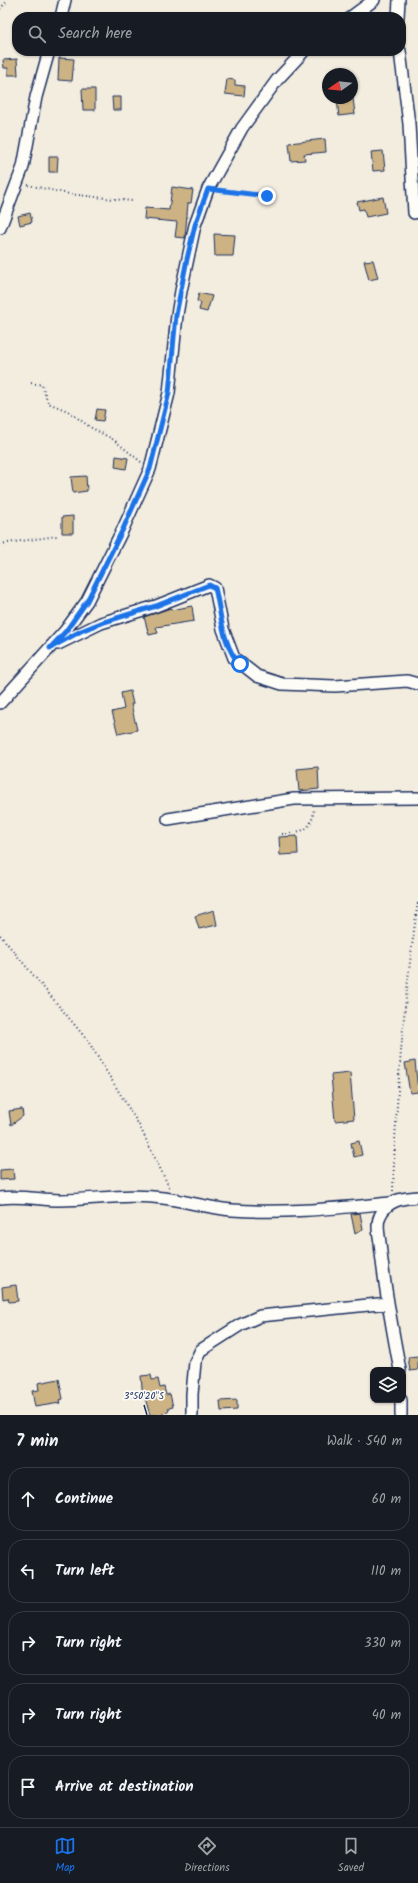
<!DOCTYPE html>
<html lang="en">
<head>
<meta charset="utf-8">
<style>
	body { margin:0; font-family:Kalam,sans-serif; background:#242831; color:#f1f3f6 }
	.controls { position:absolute; right:12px; bottom:12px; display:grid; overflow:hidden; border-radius:8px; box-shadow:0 1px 3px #0004 }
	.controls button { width:36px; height:36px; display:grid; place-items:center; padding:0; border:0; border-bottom:1px solid #363941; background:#171b24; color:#f1f3f6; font:20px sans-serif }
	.compass { position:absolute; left:322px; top:68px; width:36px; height:36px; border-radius:50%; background:#171b24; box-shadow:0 1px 3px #0004; rotate:256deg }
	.stop { position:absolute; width:12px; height:12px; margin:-9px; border:3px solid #1a73e8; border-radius:50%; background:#fff }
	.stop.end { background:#1a73e8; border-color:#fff; box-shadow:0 1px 4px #0008 }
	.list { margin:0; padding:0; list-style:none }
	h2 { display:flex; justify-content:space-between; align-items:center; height:52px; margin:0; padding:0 16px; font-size:17px }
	h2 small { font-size:13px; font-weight:400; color:#9ea1a6 }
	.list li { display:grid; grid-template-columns:26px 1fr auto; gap:12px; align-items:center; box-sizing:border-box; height:64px; margin:0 8px 8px; padding:0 8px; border:1px solid #363941; border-radius:16px }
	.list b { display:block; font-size:15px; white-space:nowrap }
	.list em { font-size:13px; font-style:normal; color:#9ea1a6 }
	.icon { flex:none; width:22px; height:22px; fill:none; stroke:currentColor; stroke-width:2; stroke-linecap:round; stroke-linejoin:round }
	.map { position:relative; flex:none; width:418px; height:1415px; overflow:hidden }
	.search { position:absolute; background:#171b24; box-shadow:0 1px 3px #0004; left:12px; right:12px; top:12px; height:44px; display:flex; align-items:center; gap:10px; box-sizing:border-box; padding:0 14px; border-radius:16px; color:#9ea1a6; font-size:15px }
	.sheet { height:412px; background:#171b24 }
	nav { display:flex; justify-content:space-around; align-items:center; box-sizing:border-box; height:56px; border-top:1px solid #363941; background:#171b24; font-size:11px; color:#9ea1a6 }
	nav a { display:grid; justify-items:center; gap:2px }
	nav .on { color:#1a73e8 }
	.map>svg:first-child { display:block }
	.building { fill:#cdb383; stroke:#1b2f5e }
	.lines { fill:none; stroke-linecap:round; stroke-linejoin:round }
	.minor-casing { stroke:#1b2f5e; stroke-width:14 }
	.path { stroke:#1b2f5e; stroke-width:2; stroke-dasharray:1 3; stroke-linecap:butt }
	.minor { stroke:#fdfcf7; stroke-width:11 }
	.route { stroke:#1a73e8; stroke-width:5 }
	.ticks { fill:none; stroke:#1b2f5e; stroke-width:1.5 }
	.ticks-label { font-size:10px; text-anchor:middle; fill:#1b2f5e; stroke:#fdfcf7; stroke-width:3.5; stroke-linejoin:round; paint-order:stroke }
</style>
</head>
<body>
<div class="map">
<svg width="418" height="1415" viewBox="0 0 418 1415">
	<rect width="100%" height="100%" fill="#f3ede0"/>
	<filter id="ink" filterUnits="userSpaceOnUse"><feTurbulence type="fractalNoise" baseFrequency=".025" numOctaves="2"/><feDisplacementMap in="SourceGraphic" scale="8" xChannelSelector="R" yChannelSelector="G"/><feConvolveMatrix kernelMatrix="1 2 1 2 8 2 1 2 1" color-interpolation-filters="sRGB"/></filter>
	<g filter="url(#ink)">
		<path class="building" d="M59 58 74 59 72 81 58 80Z
			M17 59 18 75H8V68H4L3 60Z
			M227 79 235 80V85L245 86 244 96 225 94Z
			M82 89H95V110H83Z
			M112 97H121V110H113Z
			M353 98 355 114 339 116 337 100Z
			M325 139 326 152 304 154 305 160 291 161 289 143Z
			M383 151 385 170 373 171 371 152Z
			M49 157H58L57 172H49Z
			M172 187 193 190 191 203H188L185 238 175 237 177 222 144 219 145 208 169 210Z
			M383 197 386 213 366 217 364 209 359 210 357 202Z
			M30 213 32 222 20 225 18 216Z
			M214 234 235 235 233 256H215Z
			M373 260 378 278 369 280 364 261Z
			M199 293 212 296 207 312 199 310 201 303 197 301Z
			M97 409 105 410 103 421 95 420Z
			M116 456 128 458 126 469 115 467Z
			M86 476 87 491 73 493 71 477Z
			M73 516V533H62V517Z
			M192 606 194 621 156 627 158 633 149 635 144 617 171 608V610Z
			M130 691 133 704H131L137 730 118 734 112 712 124 709 121 693Z
			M318 767 319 789 299 791 297 769Z
			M297 836 298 854 280 855 279 837Z
			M214 910 217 925 199 929 195 916Z
			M415 1061 418 1092 410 1093 405 1063Z
			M350 1073 354 1119 335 1121 331 1075Z
			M22 1109 23 1116 11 1125 9 1111Z
			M359 1141 362 1155 354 1157 351 1143Z
			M13 1169 14 1179 0 1180V1170Z
			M360 1213 363 1229 355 1234 351 1214Z
			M16 1285 18 1301 9 1302 8 1298 3 1299 2 1287Z
			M418 1356V1370L410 1371 408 1357Z
			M151 1375 152 1380 158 1379 160 1388 164 1387 166 1395 170 1394 173 1407 169 1408 168 1412 162 1413 161 1415H150L142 1388 141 1376Z
			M59 1379 63 1399 59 1400 60 1403 35 1407 32 1391 39 1390 38 1383Z
			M237 1400V1410L221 1411 220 1401Z"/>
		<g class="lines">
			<defs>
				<path id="minor" d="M61 17 65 0
					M351 17 374 0
					M398 17 399 0
					M400 51 409 124 414 213
					M0 228 23 167 36 97 49 51
					M58 644 101 623 156 606 209 585 215 588 223 629 234 658 257 676 282 684 335 686 407 681 418 684
					M0 703 65 631 87 601 123 529 150 469 169 393 177 315 181 291 195 225 208 189 242 128 277 80 304 51
					M168 819 294 799 418 798
					M0 1198C21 1195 40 1200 60 1200 94 1200 129 1193 163 1198 186 1201 209 1208 232 1210 284 1214 338 1208 390 1203
					M400 1370C392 1328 384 1286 380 1243 379 1235 376 1224 380 1216 387 1200 402 1198 418 1197
					M401 1400V1415
					M192 1415V1394L195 1362 201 1350 240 1325 260 1316 388 1303"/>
			</defs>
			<use href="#minor" class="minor-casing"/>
			<path class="path" d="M0 9 8 0
				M28 185 69 194 132 201
				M220 190 267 196
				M31 383 42 385 48 403 68 411 90 427 114 440 141 462
				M0 544 57 536
				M282 834C303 831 312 832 314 808
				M0 935 88 1041 139 1125 170 1189
				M393 1191C396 1095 404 998 418 902"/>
			<use href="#minor" class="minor"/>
		</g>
	</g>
	<g class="lines" filter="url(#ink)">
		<path class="route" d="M240 664C222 647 221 611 215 588L209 585 156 606 101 623 81 631 50 648 66 631 87 601 123 529 150 469 169 393 176 315 187 259 195 225 208 189 267 196"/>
	</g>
	<path class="ticks" d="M144 1405 147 1415"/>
	<g class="ticks-label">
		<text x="144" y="1399">3°50'20"S</text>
	</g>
</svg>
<div class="controls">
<button><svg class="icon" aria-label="layers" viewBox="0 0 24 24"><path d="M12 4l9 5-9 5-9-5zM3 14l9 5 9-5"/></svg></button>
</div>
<svg class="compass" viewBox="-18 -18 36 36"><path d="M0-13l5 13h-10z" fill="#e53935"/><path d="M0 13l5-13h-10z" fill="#9ea1a6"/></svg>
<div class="stop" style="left:240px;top:664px"></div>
<div class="stop end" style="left:267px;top:196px"></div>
<div class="search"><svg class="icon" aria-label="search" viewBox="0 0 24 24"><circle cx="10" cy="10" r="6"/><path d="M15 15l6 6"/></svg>Search here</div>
</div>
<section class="sheet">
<h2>7 min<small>Walk · 540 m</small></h2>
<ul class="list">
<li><svg class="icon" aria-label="ahead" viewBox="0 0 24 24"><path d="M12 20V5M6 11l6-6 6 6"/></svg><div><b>Continue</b></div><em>60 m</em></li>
<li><svg class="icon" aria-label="left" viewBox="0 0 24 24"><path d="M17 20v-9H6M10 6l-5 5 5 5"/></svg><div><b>Turn left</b></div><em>110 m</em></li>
<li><svg class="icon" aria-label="right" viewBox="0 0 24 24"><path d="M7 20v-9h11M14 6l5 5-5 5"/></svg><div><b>Turn right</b></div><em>330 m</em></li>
<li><svg class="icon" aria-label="right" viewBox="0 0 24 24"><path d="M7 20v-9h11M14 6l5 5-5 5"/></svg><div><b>Turn right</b></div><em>40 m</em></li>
<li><svg class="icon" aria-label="arrive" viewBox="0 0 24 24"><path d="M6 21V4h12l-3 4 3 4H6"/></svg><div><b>Arrive at destination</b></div></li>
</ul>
</section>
<nav>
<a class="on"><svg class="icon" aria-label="map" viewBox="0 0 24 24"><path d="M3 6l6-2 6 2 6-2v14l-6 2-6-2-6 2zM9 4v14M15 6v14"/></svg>Map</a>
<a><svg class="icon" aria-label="directions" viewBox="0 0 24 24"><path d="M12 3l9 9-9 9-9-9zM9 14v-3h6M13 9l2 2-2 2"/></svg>Directions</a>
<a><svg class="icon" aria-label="saved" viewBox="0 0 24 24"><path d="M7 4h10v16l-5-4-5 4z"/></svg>Saved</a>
</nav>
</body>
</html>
